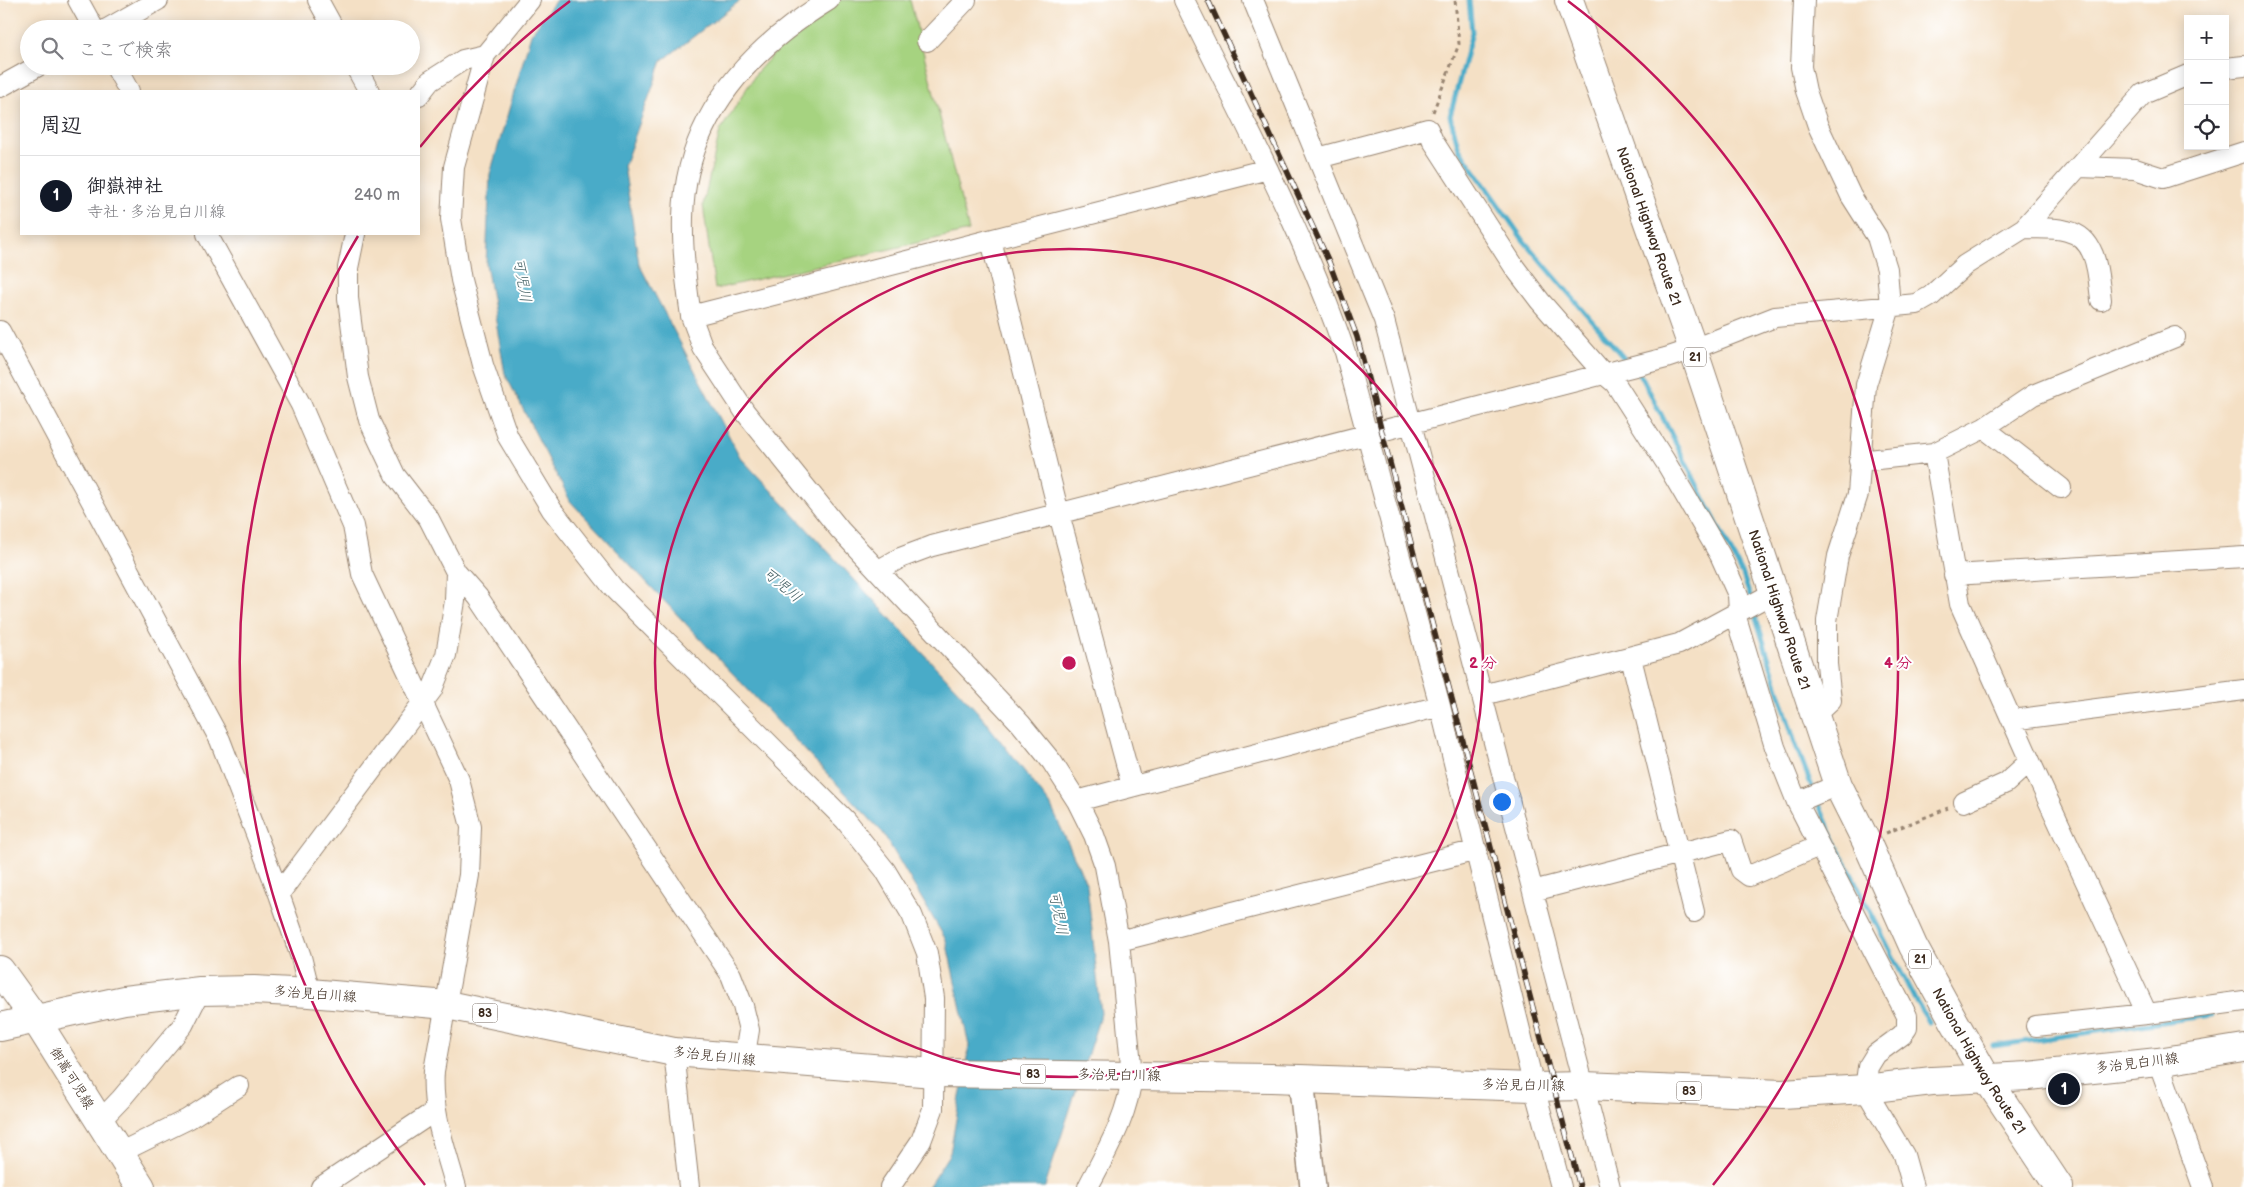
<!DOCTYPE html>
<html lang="ja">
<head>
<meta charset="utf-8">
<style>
	body { margin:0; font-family:"Balsamiq Sans","Klee One",sans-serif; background:#f2f2f3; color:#2b2b33 }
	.controls { position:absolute; right:15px; top:15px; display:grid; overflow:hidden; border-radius:0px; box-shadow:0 2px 12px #0003 }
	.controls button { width:45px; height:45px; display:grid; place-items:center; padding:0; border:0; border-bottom:1px solid #e1e1e2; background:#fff; color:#2b2b33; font:25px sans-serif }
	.you { position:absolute; left:1501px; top:801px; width:18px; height:18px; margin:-12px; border:4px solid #fff; border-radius:50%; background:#1a73e8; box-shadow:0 0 0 8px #1a73e833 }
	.badge { display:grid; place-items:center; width:32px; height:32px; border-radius:50%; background:#111827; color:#fff; font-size:16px; font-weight:700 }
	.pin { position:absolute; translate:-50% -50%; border:2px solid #fff; box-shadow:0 1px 5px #0006 }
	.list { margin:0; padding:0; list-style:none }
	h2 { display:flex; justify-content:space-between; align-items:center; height:65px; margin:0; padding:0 20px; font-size:21px }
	h2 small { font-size:16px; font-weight:400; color:#7c7c81 }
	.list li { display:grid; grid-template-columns:32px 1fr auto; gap:15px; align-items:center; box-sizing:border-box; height:80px; padding:0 20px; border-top:1px solid #e1e1e2 }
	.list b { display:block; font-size:19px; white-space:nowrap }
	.list p { margin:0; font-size:16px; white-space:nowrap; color:#7c7c81 }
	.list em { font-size:16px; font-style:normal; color:#7c7c81 }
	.icon { flex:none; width:28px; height:28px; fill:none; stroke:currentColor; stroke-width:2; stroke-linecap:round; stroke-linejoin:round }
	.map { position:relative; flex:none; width:2244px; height:1187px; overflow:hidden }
	.search { position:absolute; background:#fff; box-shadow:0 2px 12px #0003; left:20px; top:20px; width:400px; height:55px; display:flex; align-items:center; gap:12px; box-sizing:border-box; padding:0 18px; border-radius:28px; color:#7c7c81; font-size:19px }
	.panel { position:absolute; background:#fff; box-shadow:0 2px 12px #0003; left:20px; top:90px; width:400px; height:145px; border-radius:0px }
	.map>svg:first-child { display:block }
	.green { fill:#a6d380; stroke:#707e4f }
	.water { fill:#49abc8; stroke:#426a73 }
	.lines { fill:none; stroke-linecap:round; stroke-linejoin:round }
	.stream { stroke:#49abc8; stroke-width:5 }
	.minor-casing { stroke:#988572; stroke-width:22 }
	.tertiary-casing { stroke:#988572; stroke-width:28 }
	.secondary-casing { stroke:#988572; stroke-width:30 }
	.primary-casing { stroke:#988572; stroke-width:30 }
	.trunk-casing { stroke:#988572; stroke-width:30 }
	.path { stroke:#988572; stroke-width:3; stroke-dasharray:4 4; stroke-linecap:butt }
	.minor { stroke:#fff; stroke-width:20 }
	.tertiary { stroke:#fff; stroke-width:25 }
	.secondary { stroke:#fff; stroke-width:28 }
	.primary { stroke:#fff; stroke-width:28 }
	.trunk { stroke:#fff; stroke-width:28 }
	.rail-casing { stroke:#3b2a1e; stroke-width:5.5 }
	.rail { stroke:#fff; stroke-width:4; stroke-dasharray:11; stroke-linecap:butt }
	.ring { fill:none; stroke:#c2185b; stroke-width:2.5 }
	.labels { text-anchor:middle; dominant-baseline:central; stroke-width:4; stroke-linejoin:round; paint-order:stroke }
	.shield { fill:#fff; stroke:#766a62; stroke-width:1 }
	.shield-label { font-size:12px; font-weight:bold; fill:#3b2a1e }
	.street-label { font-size:14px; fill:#3b2a1e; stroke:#fff }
	.water-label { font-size:15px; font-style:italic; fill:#415e62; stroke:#fff }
	.centre { fill:#c2185b; stroke:#fff; stroke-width:2.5 }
	.ring-label { font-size:15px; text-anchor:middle; font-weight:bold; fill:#c2185b; stroke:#fff; stroke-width:4; stroke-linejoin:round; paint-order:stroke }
</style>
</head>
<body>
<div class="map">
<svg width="2244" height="1187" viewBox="0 0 2244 1187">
	<rect width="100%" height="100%" fill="#fff"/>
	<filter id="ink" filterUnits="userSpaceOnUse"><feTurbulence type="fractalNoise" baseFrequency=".02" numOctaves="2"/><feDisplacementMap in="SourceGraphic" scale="10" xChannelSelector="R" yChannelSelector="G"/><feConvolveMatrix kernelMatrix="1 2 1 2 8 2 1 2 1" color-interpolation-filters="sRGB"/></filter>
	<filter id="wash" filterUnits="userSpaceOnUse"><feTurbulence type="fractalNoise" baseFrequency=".0096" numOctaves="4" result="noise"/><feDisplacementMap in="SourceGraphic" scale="20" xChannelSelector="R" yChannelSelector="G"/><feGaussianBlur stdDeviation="1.12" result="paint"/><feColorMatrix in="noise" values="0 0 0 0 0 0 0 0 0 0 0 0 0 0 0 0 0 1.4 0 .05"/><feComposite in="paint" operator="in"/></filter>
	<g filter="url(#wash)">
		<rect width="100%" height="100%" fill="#f4e0c5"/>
		<path class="green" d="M841 0H910L969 231 715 289 703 205 720 131 757 72 789 37Z"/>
		<path class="water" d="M556 0H741L662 61 624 166 639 264 740 457 977 711 1050 804 1087 885 1101 1013 1045 1187H928L950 1153 969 1046 946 940 883 833 570 501 505 374 486 264 490 174 531 34Z"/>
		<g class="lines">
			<path class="stream" d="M1469 0 1472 32 1450 116 1459 149 1524 241 1628 363
				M1636 371 1643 379 1743 575 1751 599
				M1753 608 1795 743 1814 792
				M1817 800 1834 840 1915 1000 1929 1022
				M1993 1046 2211 1015"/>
		</g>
	</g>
	<g filter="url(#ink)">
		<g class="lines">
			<defs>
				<path id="minor" d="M78 0 94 29
					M318 0 334 29
					M1184 0C1241 116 1303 230 1345 352L1440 706 1534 1087 1561 1187
					M1253 0 1384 320 1610 1187
					M1804 0 1801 67 1806 91 1818 126 1851 196 1877 237 1887 269 1890 307 1866 385 1858 494 1838 556 1827 621V664L1831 700 1815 715
					M107 29 158 0
					M927 41 966 0
					M485 55 454 167 451 219 461 280 483 365 508 437 552 510 614 589 845 820 885 870 912 915 927 953 934 998 933 1109 921 1141 890 1187
					M115 66 129 91
					M355 66 369 91
					M2225 68 2244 66
					M0 87 38 66
					M419 95 430 81 463 60 485 55 530 0
					M1318 158 1428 129 1433 141 1515 268 1540 301 1603 373 1615 383 1665 461 1720 555 1738 595 1739 612
					M2079 167 2135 169 2163 178 2244 152
					M2024 228C2038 229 2054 227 2067 231 2098 238 2098 275 2101 300
					M207 234 301 405 353 526 362 574 459 780 471 827 469 875 434 1071C431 1111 445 1148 456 1187
					M355 234 348 268V298L358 377 369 420 395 475 429 519 456 572 478 597 731 975 743 1006 749 1030 744 1060
					M991 240 1059 514 1132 786
					M691 316C686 283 682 251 683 217 685 118 749 49 829 0
					M0 331 220 740 279 894 301 957 310 993
					M1984 428 2033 395 2175 337
					M1934 453 1960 604 2030 761 2147 1014
					M1859 461 1934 453 1984 428 2061 488
					M879 570 900 558 932 546 1666 358 1693 349 1775 317 1917 304 1931 296 1965 265 2024 228 2143 94 2188 75
					M1954 575 2244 557
					M1735 614 1775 747 1797 802 1907 1016V1028L1902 1035 1876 1054 1868 1067 1865 1089 1904 1155 1913 1187
					M1631 658 1694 912
					M1483 695 1679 644 1775 592
					M2012 720 2244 690
					M1077 801 1440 706
					M1797 802 1838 785
					M1964 802 2006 783 2030 761
					M1533 891 1731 840 1741 870 1749 876 1819 846
					M279 894 432 690 446 655 455 601 456 572
					M1119 941 1477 850
					M2036 1026 2147 1014 2244 1001
					M674 1052 689 1187
					M2158 1062 2203 1187
					M99 1122 121 1099 183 1025 200 991
					M119 1153 188 1119 239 1086
					M321 1187 435 1111
					M1088 1187C1107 1150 1128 1116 1132 1075L1119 941 1105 866 1094 835 1077 801 1052 762 1021 724 840 530 745 412 703 348 691 316 1268 169"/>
				<path id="tertiary" d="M1301 1079 1313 1187"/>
				<path id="secondary" d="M0 970 36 1020 141 1187"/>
				<path id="primary" d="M0 1027 124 1000 200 991 254 990 310 993 447 1005 674 1052 934 1073 1271 1078 1534 1087 1584 1086 1782 1094 1865 1089 1932 1081 2028 1076 2158 1062 2244 1048"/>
				<g id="trunk">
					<path id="s1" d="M1569 0 1693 349 1838 785 1866 841 1913 946 1954 1021 1986 1077 2059 1187"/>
				</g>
			</defs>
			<use href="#minor" class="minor-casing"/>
			<use href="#tertiary" class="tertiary-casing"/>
			<use href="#secondary" class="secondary-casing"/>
			<use href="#primary" class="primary-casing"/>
			<use href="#trunk" class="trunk-casing"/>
			<path class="path" d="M1433 112 1459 44 1455 0
				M1886 833 1948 808"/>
			<use href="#minor" class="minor"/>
			<use href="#tertiary" class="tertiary"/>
			<use href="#secondary" class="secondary"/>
			<use href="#primary" class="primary"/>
			<use href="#trunk" class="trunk"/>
			<defs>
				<path id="rail" d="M1208 0 1329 262 1357 337 1580 1187"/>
			</defs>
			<use href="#rail" class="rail-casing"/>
			<use href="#rail" class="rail"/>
		</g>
	</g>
	<g class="ring">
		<circle cx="1069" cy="663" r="414"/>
		<path d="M425 1185A829 829 0 0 1 358 236M420 147A829 829 0 0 1 570 1M1568 1A829 829 0 0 1 1713 1185"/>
	</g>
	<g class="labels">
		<g class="shield">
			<rect x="1684" y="347.5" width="22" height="19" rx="4"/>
			<rect x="1909" y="949.5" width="22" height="19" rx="4"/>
			<rect x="472.5" y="1003.5" width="25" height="19" rx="4"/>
			<rect x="1020.5" y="1064.5" width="25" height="19" rx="4"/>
			<rect x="1676.5" y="1081.5" width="25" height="19" rx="4"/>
		</g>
		<g class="shield-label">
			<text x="1695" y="357">21</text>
			<text x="1920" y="959">21</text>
			<text x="485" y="1013">83</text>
			<text x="1033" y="1074">83</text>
			<text x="1689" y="1091">83</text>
		</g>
		<g class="street-label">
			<text stroke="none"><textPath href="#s1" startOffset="240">National Highway Route 21</textPath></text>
			<text stroke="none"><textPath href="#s1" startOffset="645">National Highway Route 21</textPath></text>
			<text transform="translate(315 994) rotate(4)">多治見白川線</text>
			<text transform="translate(714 1056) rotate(6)">多治見白川線</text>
			<text stroke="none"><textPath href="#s1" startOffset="1140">National Highway Route 21</textPath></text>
			<text transform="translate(2137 1063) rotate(-7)">多治見白川線</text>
			<text transform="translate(1119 1075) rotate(1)">多治見白川線</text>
			<text transform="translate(72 1078) rotate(58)">御嵩可児線</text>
			<text transform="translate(1523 1085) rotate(1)">多治見白川線</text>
		</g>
		<g class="water-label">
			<text transform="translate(522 280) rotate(80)">可児川</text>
			<text transform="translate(782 585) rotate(40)">可児川</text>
			<text transform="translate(1058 913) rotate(79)">可児川</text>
		</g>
	</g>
	<circle cx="1069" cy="663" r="8" class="centre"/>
	<g class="ring-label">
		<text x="1483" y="668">2 分</text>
		<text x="1898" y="668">4 分</text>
	</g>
</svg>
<div class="controls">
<button>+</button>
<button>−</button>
<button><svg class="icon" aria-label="locate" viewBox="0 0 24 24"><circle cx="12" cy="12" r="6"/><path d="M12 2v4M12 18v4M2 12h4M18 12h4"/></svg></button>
</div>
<div class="you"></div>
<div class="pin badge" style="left:2064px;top:1089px">1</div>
<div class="search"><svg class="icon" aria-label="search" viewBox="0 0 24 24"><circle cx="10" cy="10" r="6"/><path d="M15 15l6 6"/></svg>ここで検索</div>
<section class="panel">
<h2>周辺<small></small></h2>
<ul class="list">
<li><span class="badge">1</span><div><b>御嶽神社</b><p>寺社 · 多治見白川線</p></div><em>240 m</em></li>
</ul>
</section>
</div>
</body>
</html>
